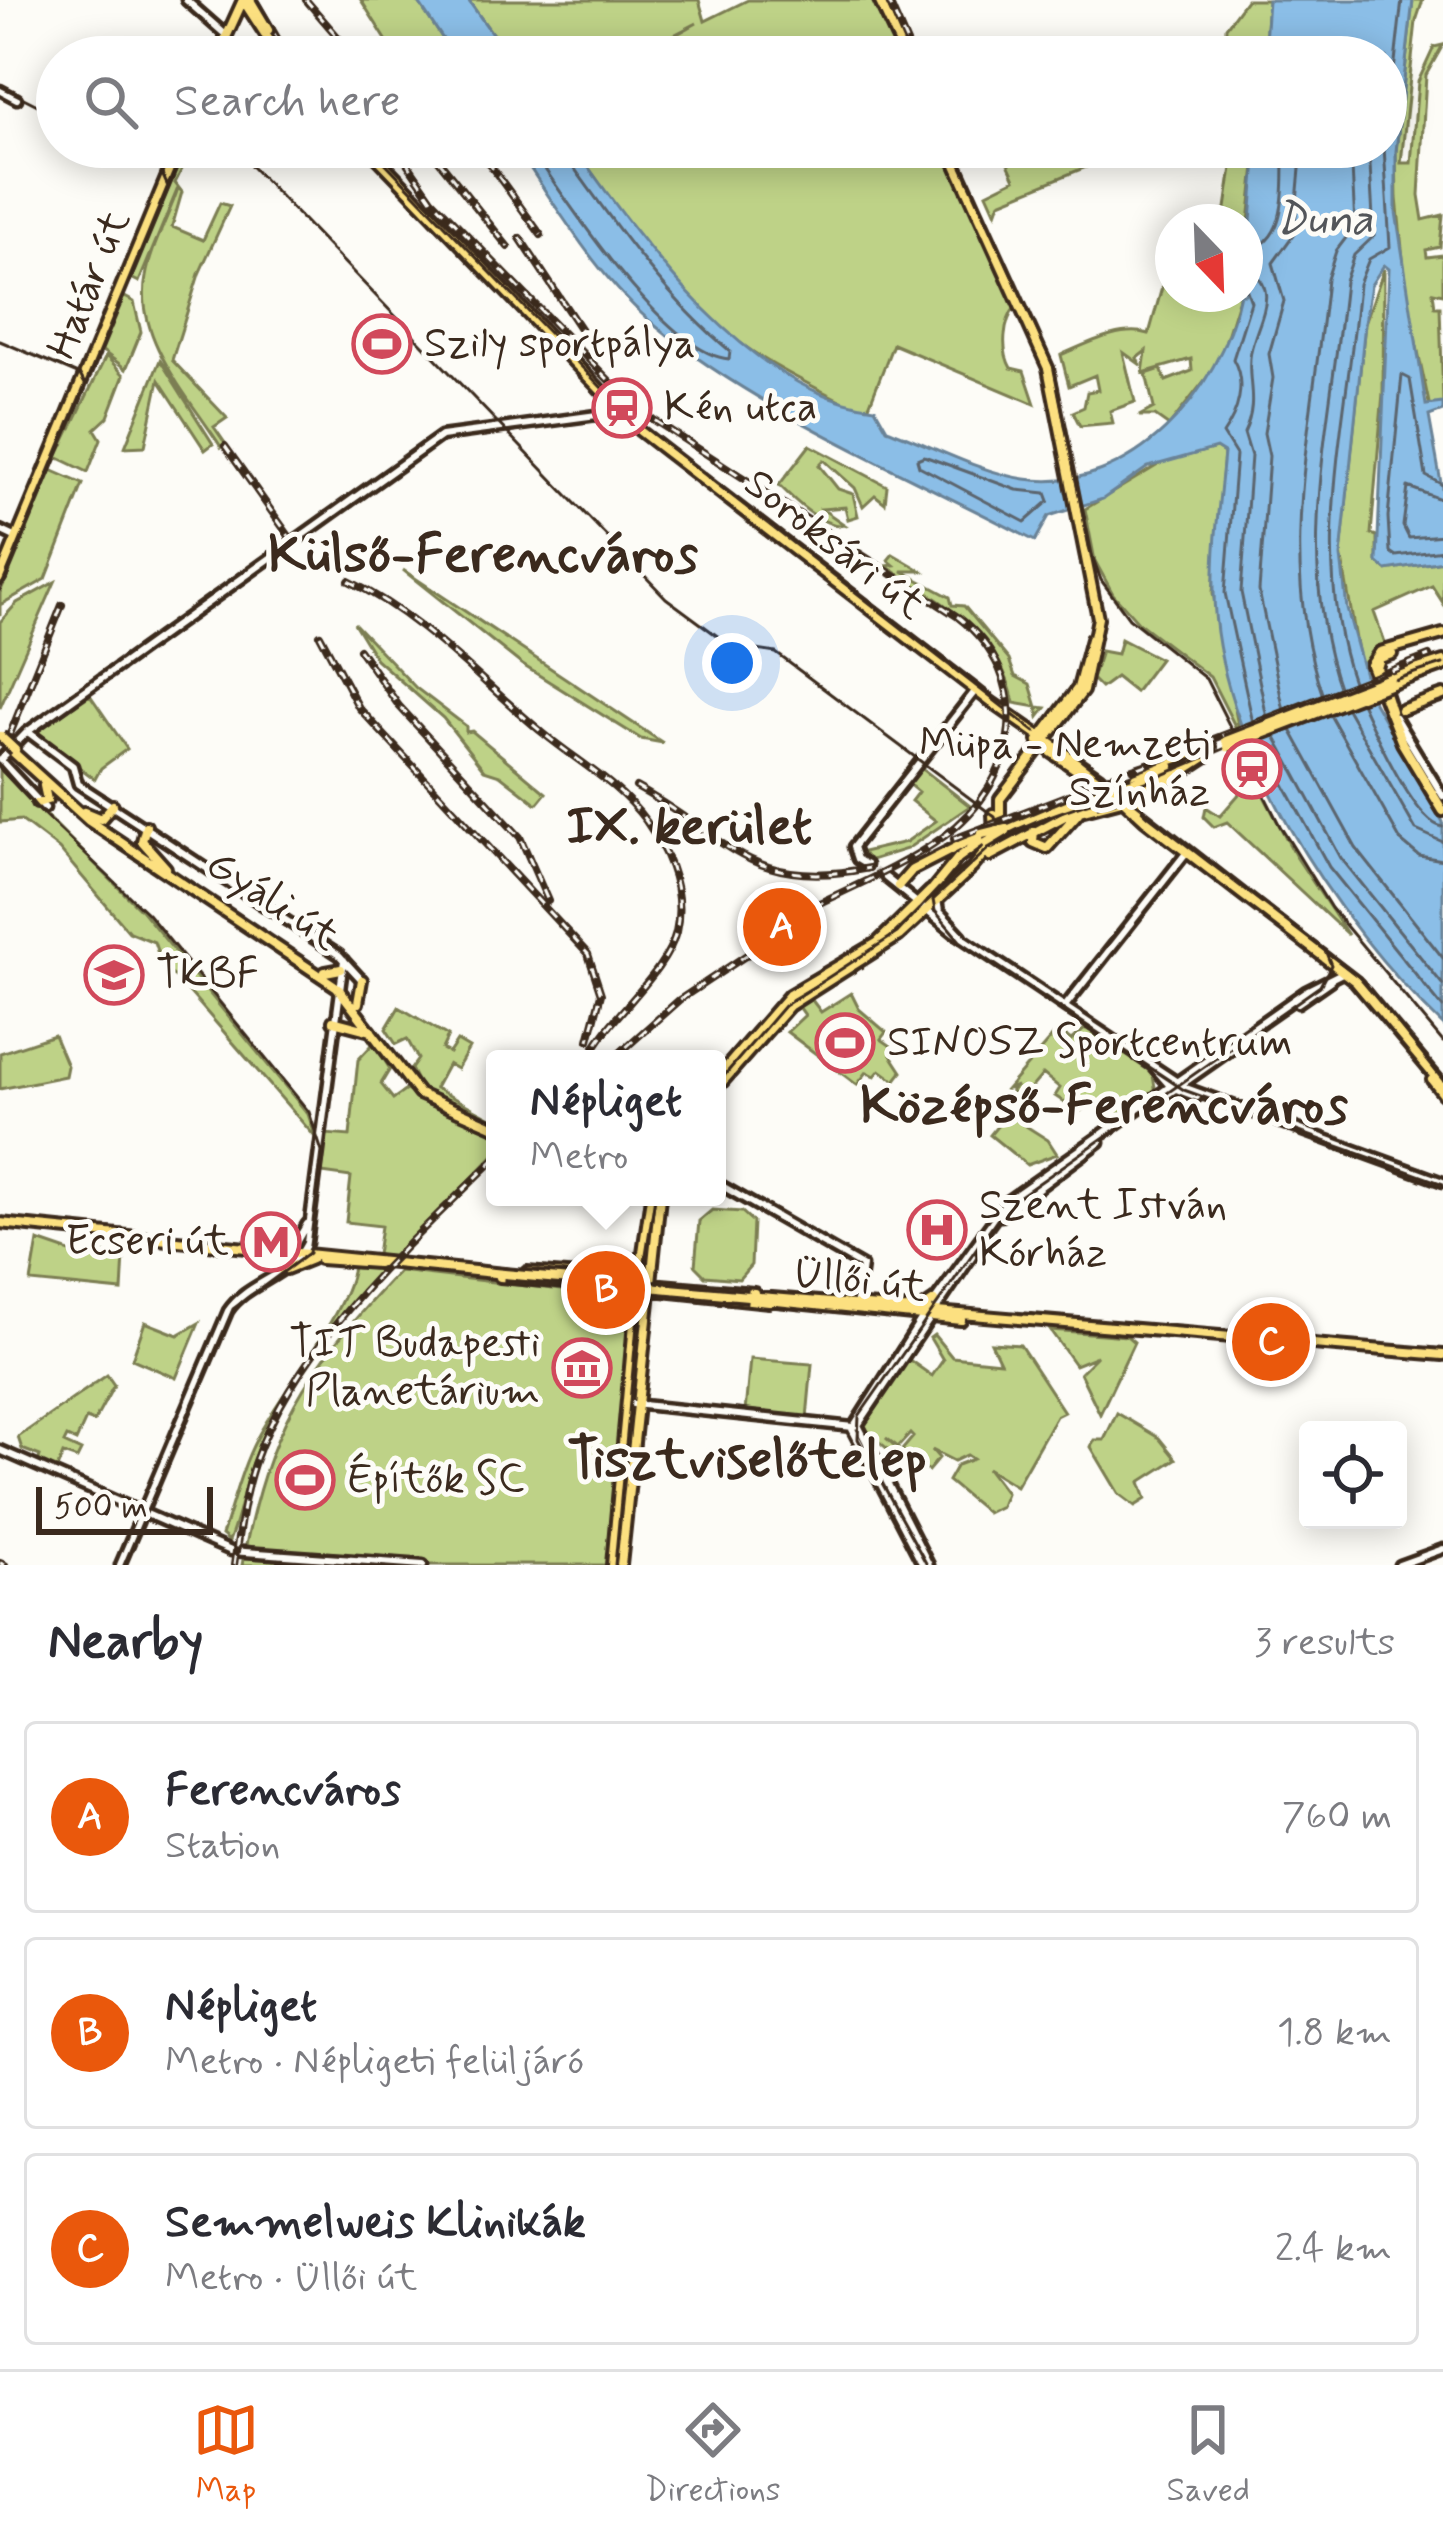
<!DOCTYPE html>
<html lang="en">
<head>
<meta charset="utf-8">
<style>
	body { margin:0; font-family:Mynerve,sans-serif; background:#f2f2f3; color:#2b2b33 }
	.controls { position:absolute; right:36px; bottom:36px; display:grid; overflow:hidden; border-radius:12px; box-shadow:0 6px 30px #0003 }
	.controls button { width:108px; height:108px; display:grid; place-items:center; padding:0; border:0; border-bottom:3px solid #e1e1e2; background:#fff; color:#2b2b33; font:60px sans-serif }
	.compass { position:absolute; left:1155px; top:204px; width:108px; height:108px; border-radius:50%; background:#fff; box-shadow:0 6px 30px #0003; rotate:157deg }
	.scale { position:absolute; left:36px; bottom:30px; width:177px; box-sizing:border-box; padding-left:12px; border:6px solid #3b2a1e; border-top:0; font-size:33px; line-height:42px; white-space:nowrap; color:#3b2a1e; -webkit-text-stroke:9px #fdfcf7; paint-order:stroke }
	.you { position:absolute; left:732px; top:663px; width:42px; height:42px; margin:-30px; border:9px solid #fff; border-radius:50%; background:#1a73e8; box-shadow:0 0 0 18px #1a73e833 }
	.badge { display:grid; place-items:center; width:78px; height:78px; border-radius:50%; background:#ea580c; color:#fff; font-size:39px; font-weight:700 }
	.pin { position:absolute; translate:-50% -50%; border:6px solid #fff; box-shadow:0 3px 12px #0006 }
	.popup { position:absolute; left:486px; top:1050px; width:240px; height:156px; box-sizing:border-box; display:grid; place-content:center; border-radius:12px; background:#fff; filter:drop-shadow(0 3px 9px #0005); font-size:39px; white-space:nowrap; color:#7c7c81 }
	.popup b { font-size:45px; color:#2b2b33 }
	.popup::after { content:''; position:absolute; left:50%; top:100%; margin-left:-24px; border:24px solid transparent; border-top-color:#fff }
	.list { margin:0; padding:0; list-style:none }
	h2 { display:flex; justify-content:space-between; align-items:center; height:156px; margin:0; padding:0 48px; font-size:51px }
	h2 small { font-size:39px; font-weight:400; color:#7c7c81 }
	.list li { display:grid; grid-template-columns:78px 1fr auto; gap:36px; align-items:center; box-sizing:border-box; height:192px; margin:0 24px 24px; padding:0 24px; border:3px solid #e1e1e2; border-radius:12px }
	.list b { display:block; font-size:45px; white-space:nowrap }
	.list p { margin:0; font-size:39px; white-space:nowrap; color:#7c7c81 }
	.list em { font-size:39px; font-style:normal; color:#7c7c81 }
	.icon { flex:none; width:66px; height:66px; fill:none; stroke:currentColor; stroke-width:2; stroke-linecap:round; stroke-linejoin:round }
	.map { position:relative; flex:none; width:1443px; height:1565px; overflow:hidden }
	.search { position:absolute; background:#fff; box-shadow:0 6px 30px #0003; left:36px; right:36px; top:36px; height:132px; display:flex; align-items:center; gap:30px; box-sizing:border-box; padding:0 42px; border-radius:66px; color:#7c7c81; font-size:45px }
	.sheet { height:804px; background:#fff }
	nav { display:flex; justify-content:space-around; align-items:center; box-sizing:border-box; height:168px; border-top:3px solid #e1e1e2; background:#fff; font-size:33px; color:#7c7c81 }
	nav a { display:grid; justify-items:center; gap:6px }
	nav .on { color:#ea580c }
	.map>svg:first-child { display:block }
	.green { fill:#bed287; stroke:#7c7e52; stroke-width:3 }
	.water { fill:#8bbee7; stroke:#6b8397; stroke-width:3 }
	.lines { fill:none; stroke-linecap:round; stroke-linejoin:round }
	.shore { stroke:#5b656e; stroke-width:3 }
	.stream { stroke:#6b8397; stroke-width:3 }
	.minor-tunnel { stroke:#d6d2cc; stroke-width:6; stroke-dasharray:6 3; stroke-linecap:butt }
	.minor-casing { stroke:#3b2a1e; stroke-width:15 }
	.major-casing { stroke:#3b2a1e; stroke-width:16 }
	.minor { stroke:#fdfcf7; stroke-width:6 }
	.major { stroke:#fce080; stroke-width:8 }
	.tram { stroke:#3b2a1e; stroke-width:3 }
	.rail-casing { stroke:#3b2a1e; stroke-width:8 }
	.rail { stroke:#fdfcf7; stroke-width:3; stroke-dasharray:9; stroke-linecap:butt }
	.major-bridge-casing { stroke:#3b2a1e; stroke-width:16; stroke-linecap:butt }
	.major-bridge { stroke:#fce080; stroke-width:8 }
	.labels { text-anchor:middle; dominant-baseline:central; stroke-width:10; stroke-linejoin:round; paint-order:stroke }
	.street-label { font-size:42px; fill:#3b2a1e; stroke:#fdfcf7 }
	.poi-label { font-size:42px; fill:#3b2a1e; stroke:#fdfcf7; text-anchor:start }
	.water-label { font-size:45px; font-style:italic; fill:#53565a; stroke:#fdfcf7 }
	.district-label { font-size:54px; font-weight:bold; fill:#3b2a1e; stroke:#fdfcf7 }
</style>
</head>
<body>
<div class="map">
<svg width="1443" height="1565" viewBox="0 0 1443 1565">
	<rect width="100%" height="100%" fill="#fdfcf7"/>
	<filter id="ink" filterUnits="userSpaceOnUse"><feTurbulence type="fractalNoise" baseFrequency=".00833" numOctaves="2"/><feDisplacementMap in="SourceGraphic" scale="24" xChannelSelector="R" yChannelSelector="G"/><feConvolveMatrix kernelMatrix="1 2 1 2 8 2 1 2 1" color-interpolation-filters="sRGB"/></filter>
	<g filter="url(#ink)">
		<path class="green" d="M361 0H417L455 57H397Z
			M468 0H699L705 21 748 0H876L899 57H636L697 23 631 57H509Z
			M1246 0H1268L1264 57H1220L1225 54 1226 27Z
			M1413 0H1423L1416 21 1401 163H1411L1418 82 1434 47 1443 45 1426 75 1419 195 1423 220 1443 215 1440 247 1426 250 1427 257 1443 255V294L1433 292 1435 307H1440L1443 403 1430 408 1407 299 1397 198 1396 151Z
			M186 147H193L175 183 182 192 172 227 203 240 220 203 230 206 199 274 172 360 227 418 214 427 225 443 221 447C190 398 134 338 146 277 151 246 169 217 178 188L139 282 131 278Z
			M574 147H941L1016 306C1003 322 1001 351 1011 368L1024 371 1035 404 893 344 869 406 855 408C815 387 771 367 735 339 669 289 621 213 574 147Z
			M1025 147H1135L1000 202 996 213 987 193 1015 179 1005 157Z
			M1235 147H1257L1245 260V222H1224Z
			M1173 248V294H1240L1219 362 1169 426 1155 416H1139L1154 408 1146 374 1161 369 1166 381 1192 371 1191 359 1143 373 1146 351 1137 358 1141 365 1123 352 1135 402 1110 411 1113 423 1080 426 1073 412 1084 407 1087 392 1098 390 1095 375 1069 386 1061 355C1093 341 1122 326 1149 334Z
			M1384 269 1383 393 1371 534 1377 536V562L1386 570 1443 561V603L1432 586 1374 612 1386 646 1373 650 1361 668 1341 553 1365 323Z
			M123 296 134 302 141 332 126 369 101 350Z
			M106 356 124 375 108 417 95 429 101 439 88 472 57 457Z
			M160 360 213 444 205 450 159 380 145 446 125 447Z
			M810 445 887 486 885 503 875 495 863 506 855 488 824 460 819 465 838 489 853 494 858 516 848 519 845 507 822 509 845 525C822 528 794 500 779 485Z
			M1216 448 1224 453 1213 593 1240 736 1210 677 1139 623 1113 594 1095 561 1085 509 1163 462Z
			M51 470 83 484 46 579 0 605V616V593Z
			M893 554 922 571H902L950 597 952 605 964 606 1009 660 1015 676 1030 684 1037 707 1046 708 1039 717 1037 707 1014 703C999 630 943 604 886 566L894 565 888 560Z
			M403 570 663 743 641 739 521 664Z
			M55 582 0 708V622L17 603Z
			M354 623 416 688 466 726V732L472 731 546 793 537 804 500 775 484 770 443 718 376 659Z
			M1121 639 1160 659 1135 692 1116 677 1101 688 1092 679 1101 651 1117 654Z
			M90 695 127 749 101 768 95 779 33 733Z
			M920 767 970 806 907 849 868 861 863 852 906 842 936 821 911 801 918 792 907 783Z
			M0 769 142 911 308 1114 316 1138 177 978 164 971 154 942 129 932 59 849 21 820 0 822Z
			M1254 777 1295 855 1348 935 1227 822 1214 827 1204 817 1206 807 1220 816Z
			M851 993 859 1009 886 1032 881 1039 894 1048 891 1055 902 1072 895 1081 880 1070 875 1076 867 1072 857 1085 787 1032 805 1015 797 1004 808 995 821 1012Z
			M399 1007 448 1036 442 1049 449 1053 457 1041 469 1048 457 1069 448 1064 435 1088 495 1120 438 1099 420 1087 411 1069 418 1059 407 1039 396 1044 386 1029Z
			M364 1028 390 1069 381 1084 393 1099 406 1090 445 1112 495 1129V1154L395 1257 377 1255 381 1226 346 1222 351 1177 322 1173 326 1134 350 1136 358 1060 372 1045Z
			M1086 1028 1152 1070 1156 1093 1116 1121 1094 1102 1079 1112 1055 1096 1060 1088 1043 1074 1021 1100 1011 1091 1017 1086 1007 1089 1058 1030 1071 1040Z
			M54 1035 67 1066 65 1076 0 1089V1053Z
			M1007 1114 1048 1140 1057 1154 1027 1165 990 1135Z
			M712 1210 742 1212 753 1222 751 1265 739 1279 705 1276 695 1266 699 1221Z
			M38 1241 70 1252 124 1255 122 1291 31 1282Z
			M353 1267H386C332 1325 281 1384 253 1460 243 1486 240 1515 229 1541L222 1535C233 1503 241 1468 257 1438 282 1391 346 1314 353 1267Z
			M399 1271 630 1298 632 1333 607 1565H242C268 1427 304 1372 399 1271Z
			M145 1322 178 1335 199 1323 176 1378 132 1359Z
			M1050 1330 1127 1336 1134 1342 1100 1414 1080 1373 1097 1356 1075 1365Z
			M934 1335 952 1357 1000 1362 991 1343 1020 1345 1064 1412 1056 1416 1016 1486 987 1468 1006 1493 1001 1506 987 1513 948 1481 957 1465 973 1459 967 1455 954 1461 932 1450 939 1458 928 1471 902 1450 913 1437 910 1434 898 1447 886 1438 898 1449 894 1454 863 1429 861 1422 908 1359 932 1376 943 1360 930 1338Z
			M750 1359 812 1364 807 1418 745 1412Z
			M107 1375 114 1385 94 1422 86 1419 76 1441 67 1437 64 1443 81 1451 77 1459 63 1454 56 1471 38 1462 40 1456 22 1449 18 1437Z
			M1117 1413 1159 1438 1176 1459 1140 1482 1146 1499 1135 1506 1119 1494 1091 1447 1094 1440H1104Z"/>
		<path class="water" d="M417 0H468L509 57H455Z
			M1268 0H1413L1396 151V212L1426 405 1443 403V411L1429 416 1443 494V561L1386 570 1377 562 1389 269 1384 265 1371 285 1365 323 1341 556 1347 609 1371 697 1443 822V1025C1337 925 1214 740 1214 590 1213 545 1220 498 1224 453L1216 448 1148 467 1103 499 1049 516 1035 541C917 479 759 412 658 328 599 280 558 209 516 147H574C642 243 750 394 875 408L887 429C930 445 979 472 1025 479 1132 495 1221 391 1240 294H1245L1257 147H1386V57H1264Z"/>
		<g class="lines">
			<path class="shore" d="M1386 142 1402 0
				M530 147C565 199 666 354 729 359L730 351C665 297 616 226 567 158L565 147
				M1245 250C1290 246 1283 181 1284 147
				M1245 268C1284 286 1257 321 1251 351 1245 379 1260 400 1244 433L1251 456 1241 592 1267 718
				M1245 285 1251 302 1233 359C1247 384 1238 413 1223 434L1236 455 1225 593 1253 723
				M924 456 1017 490 1046 493 1049 501 1025 522 919 466 917 459Z
				M1443 485 1426 476 1410 379 1402 375 1388 517 1390 552 1396 556 1443 550
				M1443 500 1408 487 1403 526 1409 538 1443 535
				M1354 685C1308 556 1348 416 1359 284L1369 259 1390 247 1384 147
				M1340 690C1293 559 1332 416 1345 281L1354 255 1374 236 1369 147
				M1323 696C1275 562 1314 417 1327 279L1336 251 1355 226 1351 147
				M1361 703C1374 730 1415 824 1443 827
				M1347 709 1416 830 1443 842
				M1284 711 1259 591 1269 456 1264 433 1273 378 1269 354 1284 301 1273 263 1294 234 1302 147
				M1330 715 1401 841 1419 856 1443 860
				M1291 730 1356 848 1443 958
				M1275 736 1341 858 1443 985
				M1261 742 1329 867 1443 1008"/>
			<path class="stream" d="M1385 718 1386 717
				M34 731 188 621
				M1023 831 1055 814
				M993 850 1020 833"/>
			<path class="minor-tunnel" d="M867 865 886 878"/>
			<defs>
				<path id="minor" d="M186 0 227 36
					M0 90 17 99
					M0 530 17 538
					M1395 717 1443 796
					M28 732 73 766 78 784 339 955 362 980
					M0 760 27 732 441 436 619 412
					M0 760 45 808
					M867 865 857 859 853 847 976 690
					M886 878 953 932 1186 1088 1443 1182
					M937 900 939 911 962 936
					M1298 1003 1331 980
					M1066 1005 1186 853
					M1151 1064 1171 1087 1197 1097
					M1155 1103 1238 1045
					M717 1183 862 1266 856 1308
					M1001 1216 1100 1142
					M281 1268 307 1224
					M933 1303 1007 1201 1306 991 1342 973
					M633 1404 853 1427
					M0 1450 231 1551 423 1565
					M120 1565 228 1311C248 1281 290 1278 307 1243L344 960
					M923 1565 852 1429 925 1314
					M929 1565 858 1425 972 1256
					M1399 1565 1443 1549"/>
				<path id="major" d="M243 0 280 57
					M250 0 268 30
					M879 0 906 57
					M217 57 243 0
					M367 147 640 431 991 702 1099 777 1145 820 1355 981 1443 1086
					M948 147 1048 368 1098 618 1083 691 1000 799V834L973 867
					M0 578 179 147
					M1443 634 1380 652 1371 665 1402 743 1443 811
					M1390 678 1443 661
					M1392 684 1443 666
					M1401 710 1443 695
					M1391 711 1377 668 1380 658 1392 654
					M1038 741 1078 688 1091 639
					M13 752 89 821 337 987 419 1094 495 1127
					M1051 752 1107 791
					M1106 782 1211 747
					M1133 782 1170 766
					M1135 788 1172 772
					M37 803 47 800 44 786
					M1137 809 1138 794 1153 791 1207 756
					M84 812 101 819 113 805
					M146 826 142 841 166 868
					M1007 830 1093 794
					M1034 831 1033 842 1047 848 1080 811 1118 801
					M990 856 1095 800
					M898 886 912 870 982 834
					M931 891 958 858 994 832 993 814
					M325 972 341 969
					M358 1003 362 980
					M333 1021 371 1031
					M717 1078 789 995 877 943 930 891
					M1432 1080 1443 1094
					M717 1088 789 1006 899 936 973 867
					M0 1223 504 1274
					M266 1254 278 1259 280 1269
					M320 1259 377 1263
					M286 1269 311 1259
					M527 1272 632 1280 642 1286
					M500 1277 623 1288
					M650 1284 754 1293
					M653 1290 769 1302
					M748 1296 1443 1355
					M767 1300 961 1320
					M919 1311 934 1301
					M612 1565 636 1301 651 1197
					M621 1565 660 1197"/>
			</defs>
			<use href="#minor" class="minor-casing"/>
			<use href="#major" class="major-casing"/>
			<use href="#minor" class="minor"/>
			<use href="#major" class="major"/>
			<path class="tram" d="M258 0 291 57
				M886 0 912 57
				M0 86 57 115
				M119 147 160 169 168 187
				M233 147 666 598 731 646 776 653 995 817 998 828 987 850 933 900 935 911 960 941 1184 1090 1443 1184
				M370 147 626 413 1035 732
				M953 147 1054 367 1089 547 1101 580 1129 618 1206 679 1280 826 1331 908 1443 1042
				M0 341 80 375 85 384
				M0 590 184 147
				M1078 757 1363 980 1443 1080
				M0 765 39 810 148 914 309 1112 322 1152 309 1253 233 1309 124 1565
				M989 845C1040 813 1097 803 1151 780 1247 740 1343 694 1443 664
				M717 1084 784 1006 897 933 939 888
				M615 1565 640 1293 655 1197
				M927 1565 858 1439 859 1416 1006 1206 1320 986 1331 965 1325 950"/>
			<defs>
				<path id="rail" d="M306 0 355 57
					M888 0 913 57
					M396 147 432 199 637 409 958 617C1036 678 1021 780 943 837 899 869 844 890 795 915
					M428 147 508 247
					M477 147 541 235
					M520 238 595 351
					M225 446 289 536
					M349 581C423 617 480 681 543 733 578 762 618 783 646 821 669 854 685 892 676 932 665 976 609 1015 588 1059
					M320 635 359 708 588 954 601 994 589 1040
					M359 649 399 706 520 837 548 901
					M10 734 62 605
					M636 787C729 838 749 892 869 868
					M954 839 1429 656
					M613 1059 679 1000 810 913
					M0 1563 5 1565
					M234 1565C239 1531 243 1497 254 1464 297 1343 405 1247 495 1159"/>
			</defs>
			<use href="#rail" class="rail-casing"/>
			<use href="#rail" class="rail"/>
			<defs>
				<path id="major-bridge" d="M0 736 15 750
					M1226 741 1390 678
					M1228 747 1392 684
					M1093 794 1133 782
					M1095 800 1135 788
					M982 834 1006 828
					M986 843 1006 831
					M504 1274 748 1296"/>
			</defs>
			<use href="#major-bridge" class="major-bridge-casing"/>
			<use href="#major-bridge" class="major-bridge"/>
		</g>
	</g>
	<defs>
		<symbol id="stadium-ring" viewBox="-11 -11 22 22"><circle r="9.5" fill="#fdfcf7" stroke="#d1495b" stroke-width="1.5"/><path d="M0-5a6.5 5 0 1 0 0 10a6.5 5 0 1 0 0-10ZM-3.5-1.8h7v3.6h-7Z" fill="#d1495b"/></symbol>
		<symbol id="station-ring" viewBox="-11 -11 22 22"><circle r="9.5" fill="#fdfcf7" stroke="#d1495b" stroke-width="1.5"/><path d="M-3-6H3Q5-6 5-4V2Q5 4 3 4L4.5 6H3L1.5 4h-3L-3 6H-4.5L-3 4Q-5 4-5 2V-4Q-5-6-3-6ZM-3.5-4v3h7v-3ZM-3.5 1v1.5H-2V1ZM2 1v1.5H3.5V1Z" fill="#d1495b"/></symbol>
		<symbol id="university-ring" viewBox="-11 -11 22 22"><circle r="9.5" fill="#fdfcf7" stroke="#d1495b" stroke-width="1.5"/><path d="M0-5L7-2L0 1L-7-2ZM-4 1L0 2.5L4 1V4Q0 6-4 4Z" fill="#d1495b"/></symbol>
		<symbol id="hospital-ring" viewBox="-11 -11 22 22"><circle r="9.5" fill="#fdfcf7" stroke="#d1495b" stroke-width="1.5"/><path d="M-5-5h3v3.5h4V-5h3V5h-3V1.5h-4V5h-3Z" fill="#d1495b"/></symbol>
		<symbol id="metro-ring" viewBox="-11 -11 22 22"><circle r="9.5" fill="#fdfcf7" stroke="#d1495b" stroke-width="1.5"/><path d="M-5.5 5V-5H-3L0 0L3-5H5.5V5H3V-.5L0 4L-3-.5V5Z" fill="#d1495b"/></symbol>
		<symbol id="museum-ring" viewBox="-11 -11 22 22"><circle r="9.5" fill="#fdfcf7" stroke="#d1495b" stroke-width="1.5"/><path d="M0-6L6-3V-2H-6V-3ZM-5-1h2V3h-2ZM-1-1h2V3h-2ZM3-1h2V3H3ZM-6 4H6V6H-6Z" fill="#d1495b"/></symbol>
	</defs>
	<g fill-rule="evenodd">
		<use href="#stadium-ring" x="349" y="311" width="66" height="66"/>
		<use href="#station-ring" x="589" y="375" width="66" height="66"/>
		<use href="#station-ring" x="1219" y="736" width="66" height="66"/>
		<use href="#university-ring" x="81" y="942" width="66" height="66"/>
		<use href="#stadium-ring" x="812" y="1010" width="66" height="66"/>
		<use href="#hospital-ring" x="904" y="1197" width="66" height="66"/>
		<use href="#metro-ring" x="238" y="1209" width="66" height="66"/>
		<use href="#museum-ring" x="549" y="1335" width="66" height="66"/>
		<use href="#stadium-ring" x="272" y="1447" width="66" height="66"/>
	</g>
	<g class="labels">
		<g class="street-label">
			<text transform="translate(90 285) rotate(-68)">Határ út</text>
			<text transform="translate(834 545) rotate(38)">Soroksári út</text>
			<text transform="translate(272 901) rotate(33)">Gyáli út</text>
			<text transform="translate(859 1281) rotate(7)">Üllői út</text>
		</g>
		<g class="poi-label">
			<text x="424" y="344">Szily sportpálya</text>
			<text x="664" y="408">Kén utca</text>
			<text x="1210" y="745" text-anchor="end">Müpa - Nemzeti<tspan x="1210" dy="48">Színház</tspan></text>
			<text x="156" y="975">TKBF</text>
			<text x="887" y="1043">SINOSZ Sportcentrum</text>
			<text x="979" y="1206">Szent István<tspan x="979" dy="48">Kórház</tspan></text>
			<text x="229" y="1242" text-anchor="end">Ecseri út</text>
			<text x="540" y="1344" text-anchor="end">TIT Budapesti<tspan x="540" dy="48">Planetárium</tspan></text>
			<text x="347" y="1480">Építők SC</text>
		</g>
		<g class="water-label">
			<text x="1324" y="220">Duna</text>
		</g>
		<g class="district-label">
			<text x="483" y="556">Külső-Ferencváros</text>
			<text x="689" y="828">IX. kerület</text>
			<text x="1104" y="1107">Középső-Ferencváros</text>
			<text x="747" y="1461">Tisztviselőtelep</text>
		</g>
	</g>
</svg>
<div class="controls">
<button><svg class="icon" aria-label="locate" viewBox="0 0 24 24"><circle cx="12" cy="12" r="6"/><path d="M12 2v4M12 18v4M2 12h4M18 12h4"/></svg></button>
</div>
<svg class="compass" viewBox="-18 -18 36 36"><path d="M0-13l5 13h-10z" fill="#e53935"/><path d="M0 13l5-13h-10z" fill="#7c7c81"/></svg>
<div class="scale">500 m</div>
<div class="you"></div>
<div class="pin badge" style="left:782px;top:927px">A</div>
<div class="pin badge" style="left:606px;top:1290px">B</div>
<div class="popup"><b>Népliget</b>Metro</div>
<div class="pin badge" style="left:1271px;top:1342px">C</div>
<div class="search"><svg class="icon" aria-label="search" viewBox="0 0 24 24"><circle cx="10" cy="10" r="6"/><path d="M15 15l6 6"/></svg>Search here</div>
</div>
<section class="sheet">
<h2>Nearby<small>3 results</small></h2>
<ul class="list">
<li><span class="badge">A</span><div><b>Ferencváros</b><p>Station</p></div><em>760 m</em></li>
<li><span class="badge">B</span><div><b>Népliget</b><p>Metro · Népligeti felüljáró</p></div><em>1.8 km</em></li>
<li><span class="badge">C</span><div><b>Semmelweis Klinikák</b><p>Metro · Üllői út</p></div><em>2.4 km</em></li>
</ul>
</section>
<nav>
<a class="on"><svg class="icon" aria-label="map" viewBox="0 0 24 24"><path d="M3 6l6-2 6 2 6-2v14l-6 2-6-2-6 2zM9 4v14M15 6v14"/></svg>Map</a>
<a><svg class="icon" aria-label="directions" viewBox="0 0 24 24"><path d="M12 3l9 9-9 9-9-9zM9 14v-3h6M13 9l2 2-2 2"/></svg>Directions</a>
<a><svg class="icon" aria-label="saved" viewBox="0 0 24 24"><path d="M7 4h10v16l-5-4-5 4z"/></svg>Saved</a>
</nav>
</body>
</html>
